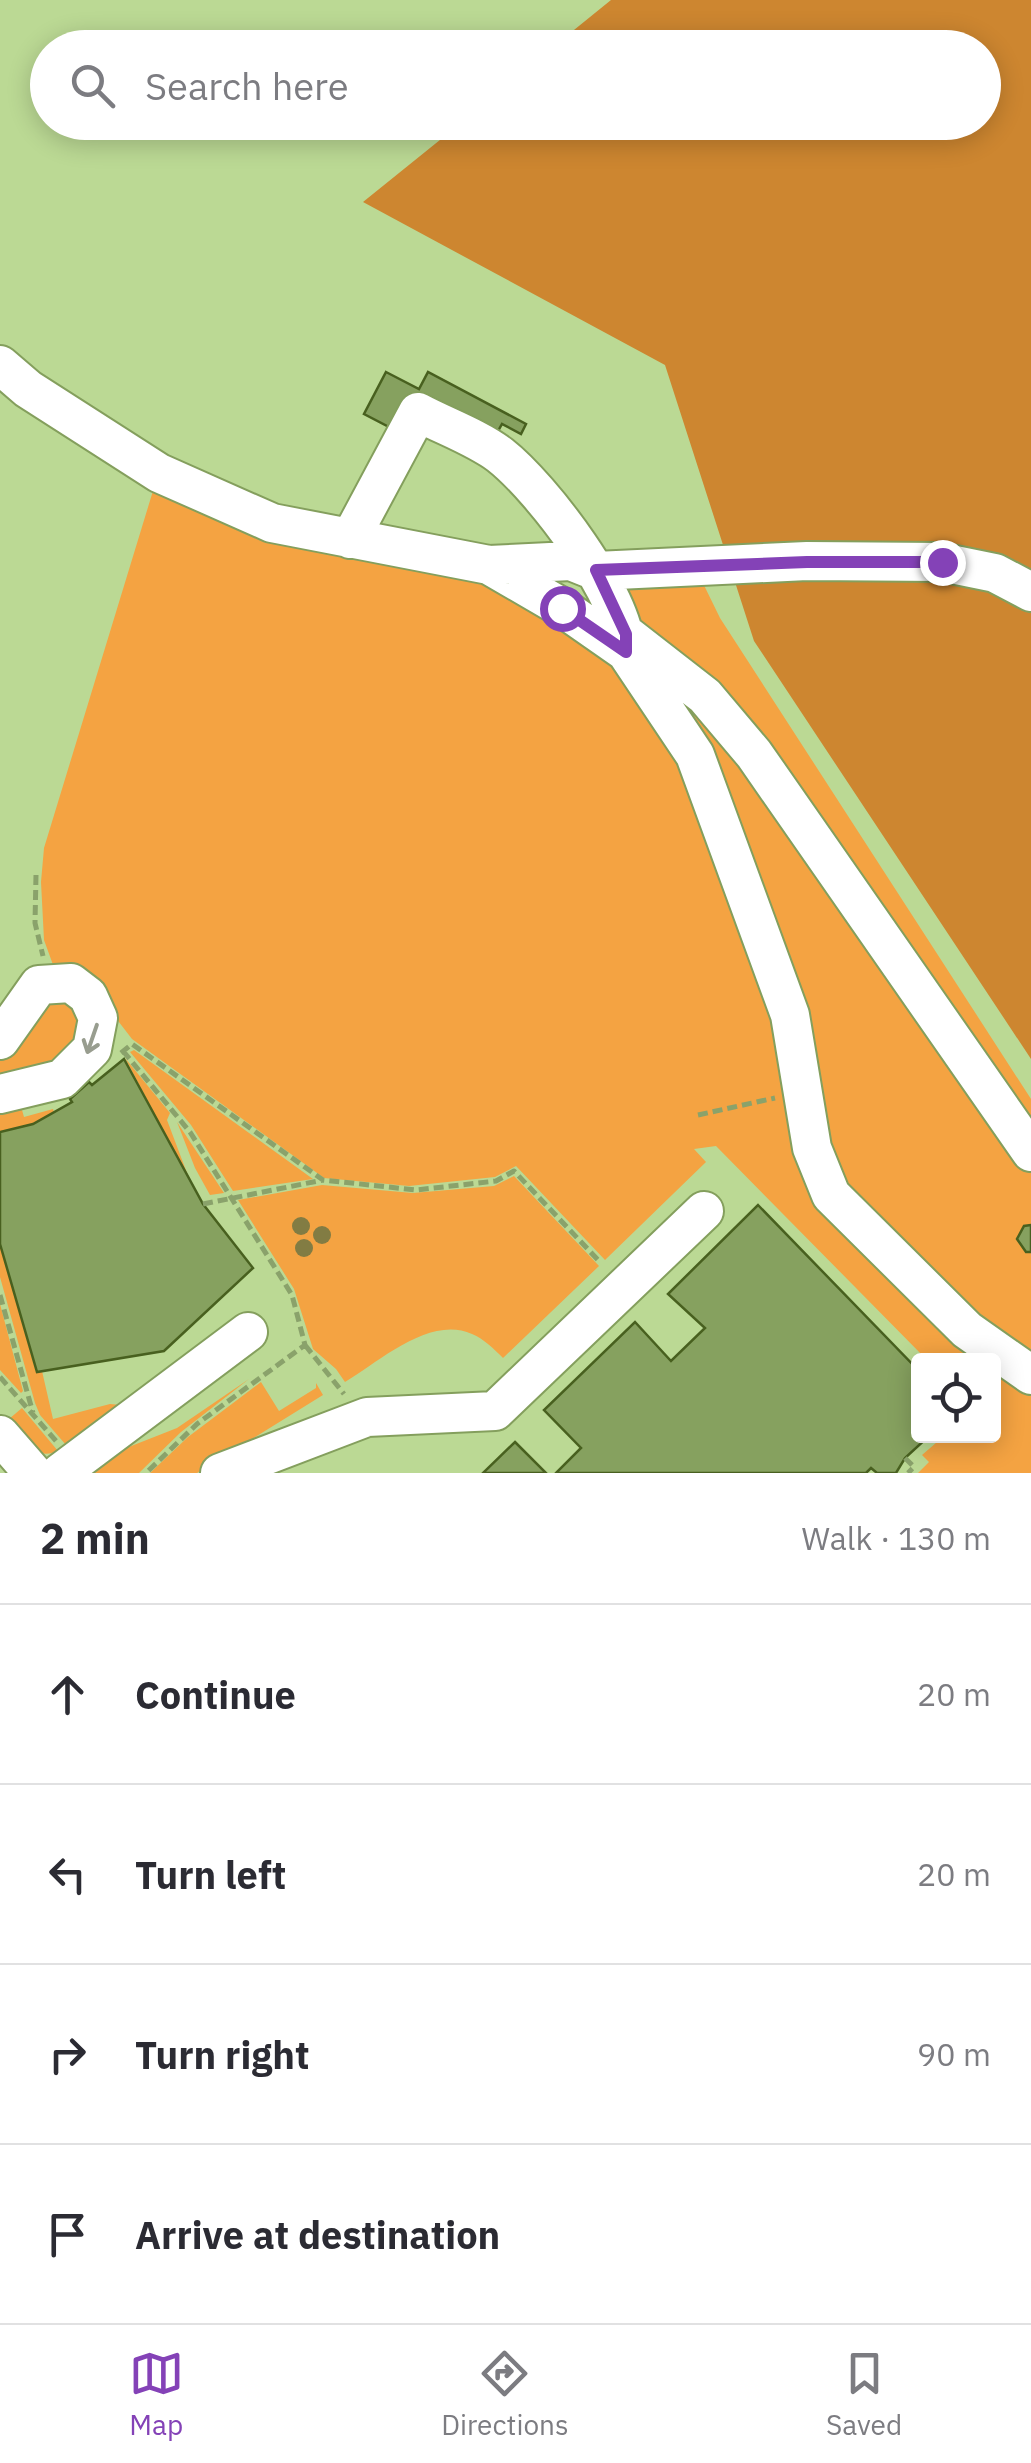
<!DOCTYPE html>
<html lang="en">
<head>
<meta charset="utf-8">
<style>
	body { margin:0; font-family:"IBM Plex Sans",sans-serif; background:#f2f2f3; color:#2b2b33 }
	.controls { position:absolute; right:30px; bottom:30px; display:grid; overflow:hidden; border-radius:10px; box-shadow:0 5px 25px #0003 }
	.controls button { width:90px; height:90px; display:grid; place-items:center; padding:0; border:0; border-bottom:2px solid #e1e1e2; background:#fff; color:#2b2b33; font:50px sans-serif }
	.stop { position:absolute; width:30px; height:30px; margin:-22px; border:8px solid #8442b7; border-radius:50%; background:#fff }
	.stop.end { background:#8442b7; border-color:#fff; box-shadow:0 2px 10px #0008 }
	.list { margin:0; padding:0; list-style:none }
	h2 { display:flex; justify-content:space-between; align-items:center; height:130px; margin:0; padding:0 40px; font-size:42px }
	h2 small { font-size:32px; font-weight:400; color:#7c7c81 }
	.list li { display:grid; grid-template-columns:65px 1fr auto; gap:30px; align-items:center; box-sizing:border-box; height:180px; padding:0 40px; border-top:2px solid #e1e1e2 }
	.list b { display:block; font-size:38px; white-space:nowrap }
	.list em { font-size:32px; font-style:normal; color:#7c7c81 }
	.icon { flex:none; width:55px; height:55px; fill:none; stroke:currentColor; stroke-width:2; stroke-linecap:round; stroke-linejoin:round }
	.map { position:relative; flex:none; width:1031px; height:1473px; overflow:hidden }
	.search { position:absolute; background:#fff; box-shadow:0 5px 25px #0003; left:30px; right:30px; top:30px; height:110px; display:flex; align-items:center; gap:25px; box-sizing:border-box; padding:0 35px; border-radius:55px; color:#7c7c81; font-size:38px }
	.sheet { height:850px; background:#fff }
	nav { display:flex; justify-content:space-around; align-items:center; box-sizing:border-box; height:140px; border-top:2px solid #e1e1e2; background:#fff; font-size:28px; color:#7c7c81 }
	nav a { display:grid; justify-items:center; gap:5px }
	nav .on { color:#8442b7 }
	.map>svg:first-child { display:block }
	.green { fill:#f4a342 }
	.forest { fill:#cd8630 }
	.building { fill:#86a15f; stroke:#48601f; stroke-width:2.5 }
	.lines { fill:none; stroke-linecap:round; stroke-linejoin:round }
	.minor-casing { stroke:#849f5d; stroke-width:42 }
	.path { stroke:#8aa26b; stroke-width:5; stroke-dasharray:10 5; stroke-linecap:butt }
	.minor { stroke:#fff; stroke-width:38 }
	.tree { fill:#827c43 }
	.oneway { stroke:#989d8f }
	.route { stroke:#8442b7; stroke-width:12 }
</style>
</head>
<body>
<div class="map">
<svg width="1031" height="1473" viewBox="0 0 1031 1473">
	<rect width="100%" height="100%" fill="#bbd994"/>
	<path class="green" d="M156 481 466 571 619 658 684 749 771 983 803 1153 1031 1386V1473H918L929 1462 922 1455 944 1436H994V1360H927L716 1146 694 1149 706 1162 605 1260 516 1166 495 1177 409 1186 324 1178 132 1039 112 1013 56 973 44 940 41 882 44 848Z
		M699 575 720 618 1031 1099V1125L635 631 621 583Z
		M652 672 717 726 970 1077 1031 1172V1366L851 1207Z
		M60 995 80 1012C72 1066 46 1065 0 1080V1049L31 1006Z
		M134 1050 313 1179 233 1191 191 1125 130 1052Z
		M125 1058 170 1113 167 1120 190 1181Z
		M53 1109 54 1112 33 1124 0 1132V1111L22 1110 24 1117Z
		M177 1122 224 1193 210 1195 195 1168Z
		M514 1176 599 1266 503 1358C494 1349 484 1339 472 1334 430 1315 380 1361 345 1382L336 1369 313 1349 294 1289 238 1200 322 1185 413 1193 494 1186Z
		M0 1244 36 1372 42 1371 53 1419 110 1404 121 1405 66 1445 40 1415 35 1403 0 1277Z
		M0 1304 23 1391 21 1393 0 1370Z
		M249 1379 181 1432 139 1473H89L111 1454 177 1428Z
		M261 1382 279 1411 316 1388V1383L323 1395 197 1473H150L188 1437Z
		M22 1408 58 1451C33 1462 22 1437 9 1419Z"/>
	<path class="forest" d="M611 0H1031V1059L754 641 665 365 363 202 461 123 984 122V48L553 47Z"/>
	<path class="building" d="M386 372 419 389 428 372 526 424 521 434 502 424 492 442 393 429 364 414Z
		M124 1059 203 1204 253 1268 164 1351 37 1372 0 1244V1132L33 1124 72 1102 70 1099 89 1082 92 1085Z
		M758 1205 918 1370V1436H929L905 1458 896 1473H877L871 1468 866 1473H556L581 1448 544 1410 635 1322 671 1361 705 1328 668 1294Z
		M1031 1225V1252H1026L1017 1239 1024 1226Z
		M515 1442 546 1473H483Z"/>
	<g class="lines">
		<defs>
			<path id="minor" d="M0 365 28 389 159 473 272 523 489 565 571 561 596 571 807 561 941 562 995 573 1031 592
				M350 539 418 412C444 426 476 437 500 455 542 488 626 598 626 652
				M489 565 563 608 626 652 695 755 790 1015 812 1148 831 1195 967 1330 1031 1375
				M628 636 705 696 754 754 1031 1152
				M0 1040 39 985 71 983 88 996 98 1018 92 1049 62 1079 0 1094
				M0 1435 33 1473
				M60 1473 248 1332
				M220 1473 367 1417 495 1411 704 1211"/>
		</defs>
		<use href="#minor" class="minor-casing"/>
		<path class="path" d="M36 875 35 923 43 956
			M123 1051 190 1132 292 1295 305 1345 197 1424 146 1473
			M121 1053 132 1044 323 1180 416 1190 496 1181 514 1171 600 1262
			M698 1115 775 1098
			M203 1204 323 1180
			M0 1295 33 1413
			M305 1345 344 1394
			M0 1377 56 1441
			M905 1458 914 1467 908 1473"/>
		<use href="#minor" class="minor"/>
	</g>
	<g class="tree">
		<circle cx="301" cy="1226" r="9"/>
		<circle cx="322" cy="1235" r="9"/>
		<circle cx="304" cy="1248" r="9"/>
	</g>
	<defs><path id="oneway-shaft" d="M-6 0H5M1.5-3L5.5 0L1.5 3" fill="none" stroke-width="1.6" stroke-linecap="round" stroke-linejoin="round" transform="scale(2.5)"/></defs>
	<use class="oneway" href="#oneway-shaft" transform="translate(92 1039) rotate(109)"/>
	<g class="lines">
		<path class="route" d="M562 608 626 652V634L596 570 807 562H942"/>
	</g>
</svg>
<div class="controls">
<button><svg class="icon" aria-label="locate" viewBox="0 0 24 24"><circle cx="12" cy="12" r="6"/><path d="M12 2v4M12 18v4M2 12h4M18 12h4"/></svg></button>
</div>
<div class="stop" style="left:562px;top:608px"></div>
<div class="stop end" style="left:942px;top:562px"></div>
<div class="search"><svg class="icon" aria-label="search" viewBox="0 0 24 24"><circle cx="10" cy="10" r="6"/><path d="M15 15l6 6"/></svg>Search here</div>
</div>
<section class="sheet">
<h2>2 min<small>Walk · 130 m</small></h2>
<ul class="list">
<li><svg class="icon" aria-label="ahead" viewBox="0 0 24 24"><path d="M12 20V5M6 11l6-6 6 6"/></svg><div><b>Continue</b></div><em>20 m</em></li>
<li><svg class="icon" aria-label="left" viewBox="0 0 24 24"><path d="M17 20v-9H6M10 6l-5 5 5 5"/></svg><div><b>Turn left</b></div><em>20 m</em></li>
<li><svg class="icon" aria-label="right" viewBox="0 0 24 24"><path d="M7 20v-9h11M14 6l5 5-5 5"/></svg><div><b>Turn right</b></div><em>90 m</em></li>
<li><svg class="icon" aria-label="arrive" viewBox="0 0 24 24"><path d="M6 21V4h12l-3 4 3 4H6"/></svg><div><b>Arrive at destination</b></div></li>
</ul>
</section>
<nav>
<a class="on"><svg class="icon" aria-label="map" viewBox="0 0 24 24"><path d="M3 6l6-2 6 2 6-2v14l-6 2-6-2-6 2zM9 4v14M15 6v14"/></svg>Map</a>
<a><svg class="icon" aria-label="directions" viewBox="0 0 24 24"><path d="M12 3l9 9-9 9-9-9zM9 14v-3h6M13 9l2 2-2 2"/></svg>Directions</a>
<a><svg class="icon" aria-label="saved" viewBox="0 0 24 24"><path d="M7 4h10v16l-5-4-5 4z"/></svg>Saved</a>
</nav>
</body>
</html>
